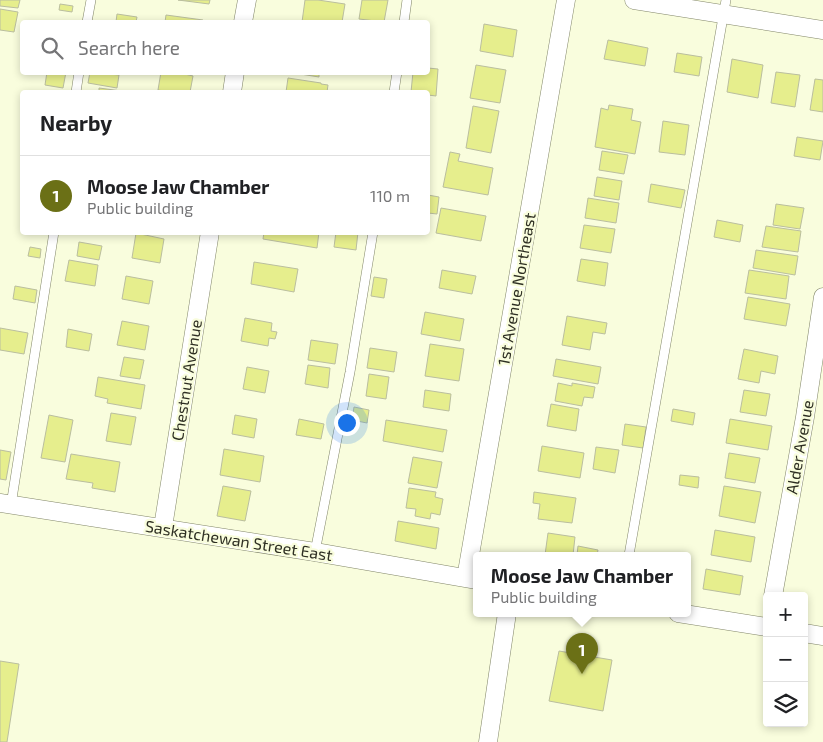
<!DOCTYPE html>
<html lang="en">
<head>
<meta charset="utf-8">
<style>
	body { margin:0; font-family:"Exo 2",sans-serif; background:#f6f6f6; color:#202124 }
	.controls { position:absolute; right:15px; bottom:15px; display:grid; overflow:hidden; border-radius:5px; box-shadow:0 2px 8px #0003 }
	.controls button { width:45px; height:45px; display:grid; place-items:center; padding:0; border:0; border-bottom:1px solid #e0e0e0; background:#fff; color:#202124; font:25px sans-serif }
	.you { position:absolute; left:346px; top:422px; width:18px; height:18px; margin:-12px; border:4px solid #fff; border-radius:50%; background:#1a73e8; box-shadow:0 0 0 8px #1a73e833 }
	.badge { display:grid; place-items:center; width:32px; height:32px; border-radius:50%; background:#6b7016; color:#fff; font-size:16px; font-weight:700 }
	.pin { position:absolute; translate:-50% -41px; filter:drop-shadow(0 1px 2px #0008) }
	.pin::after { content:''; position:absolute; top:26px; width:18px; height:15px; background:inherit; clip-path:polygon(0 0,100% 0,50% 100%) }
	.popup { position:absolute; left:473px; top:552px; width:218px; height:65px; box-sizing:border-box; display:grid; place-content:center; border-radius:5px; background:#fff; filter:drop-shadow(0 1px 4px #0005); font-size:16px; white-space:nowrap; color:#757577 }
	.popup b { font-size:19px; color:#202124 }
	.popup::after { content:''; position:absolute; left:50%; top:100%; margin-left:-10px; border:10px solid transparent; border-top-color:#fff }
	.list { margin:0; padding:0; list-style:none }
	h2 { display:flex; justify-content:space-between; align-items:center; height:65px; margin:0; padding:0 20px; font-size:21px }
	h2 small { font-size:16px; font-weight:400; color:#757577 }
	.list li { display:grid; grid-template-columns:32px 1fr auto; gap:15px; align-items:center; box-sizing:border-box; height:80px; padding:0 20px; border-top:1px solid #e0e0e0 }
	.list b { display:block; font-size:19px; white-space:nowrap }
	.list p { margin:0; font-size:16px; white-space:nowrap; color:#757577 }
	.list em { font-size:16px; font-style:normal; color:#757577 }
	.icon { flex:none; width:28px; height:28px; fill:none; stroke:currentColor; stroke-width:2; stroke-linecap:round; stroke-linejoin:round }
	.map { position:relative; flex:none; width:823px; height:742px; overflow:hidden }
	.search { position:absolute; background:#fff; box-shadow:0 2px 8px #0003; left:20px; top:20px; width:410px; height:55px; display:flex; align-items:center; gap:12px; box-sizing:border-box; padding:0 18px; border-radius:5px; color:#757577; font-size:19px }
	.panel { position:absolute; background:#fff; box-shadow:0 2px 8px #0003; left:20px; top:90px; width:410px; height:145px; border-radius:5px }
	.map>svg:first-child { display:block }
	.building { fill:#e6ee8d; stroke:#babe9f }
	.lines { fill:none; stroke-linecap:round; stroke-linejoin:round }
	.lane-casing { stroke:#828669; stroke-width:10 }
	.street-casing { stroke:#828669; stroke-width:19 }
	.lane { stroke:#fff; stroke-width:9 }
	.street { stroke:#fff; stroke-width:18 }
	.labels { text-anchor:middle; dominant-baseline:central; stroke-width:4.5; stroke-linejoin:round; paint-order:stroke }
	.street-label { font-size:16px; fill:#2e2f23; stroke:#f9fddd }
</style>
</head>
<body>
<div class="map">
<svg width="823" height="742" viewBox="0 0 823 742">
	<rect width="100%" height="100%" fill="#f9fddd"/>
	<path class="building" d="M0 0H20L18 8 0 6Z
		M178 0H210L209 4Z
		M305 0H318L345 4 342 22H302Z
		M362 0H388L384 22 359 19Z
		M60 4 73 6 72 12 59 10Z
		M0 9 18 12 14 32 0 30Z
		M117 14 137 17 136 22H116Z
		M166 15 203 20V22H165Z
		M484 24 517 30 513 57 480 51Z
		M608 40 648 48 645 66 604 59Z
		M677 53 702 57 699 76 674 72Z
		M732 59 763 65 758 98 727 92Z
		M476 65 506 70 500 103 470 98Z
		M428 68 438 69 436 96 428 95V92H411L413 72H428Z
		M47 72H66L63 88 45 85Z
		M90 72 119 75 117 88 88 83Z
		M161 72H176L193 76 190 92H169L158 90Z
		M288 72H319V77Z
		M776 72 800 75 795 107 771 103Z
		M288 78 321 83V84L328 85 327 92H286Z
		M815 79 823 80V112L810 110Z
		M99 88 129 92H99Z
		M609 105 633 109 631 120 641 122 635 154 595 147 601 108 608 110Z
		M473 106 499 111 491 153 466 148Z
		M663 121 689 125 685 155 659 152Z
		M797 137 823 141 820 160 794 156Z
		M602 151 628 155 624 174 599 170Z
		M450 152 460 154 458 161 493 168 488 195 443 187Z
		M597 177 622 181 619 200 594 196Z
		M651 184 685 190 681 208 648 202Z
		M428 195 439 197 437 214 428 213Z
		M588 198 619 203 616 223 585 218Z
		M776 204 804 208 800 229 773 225Z
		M441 208 486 216 481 241 436 233Z
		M717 220 743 225 740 242 714 237Z
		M584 225 615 229 611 253 580 248Z
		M766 226 801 231 798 252 762 247Z
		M264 232H319L317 248 263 239Z
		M336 232H358L356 250 334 247Z
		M136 233 164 239 160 263 132 258Z
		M79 242 102 246 99 260 77 256Z
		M30 247 41 249 40 258 28 256Z
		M756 250 798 256 795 275 753 268Z
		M581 259 608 263 605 286 577 281Z
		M69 260 98 265 95 286 65 281Z
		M254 262 298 269 294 292 251 284Z
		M442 270 476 276 472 294 439 288Z
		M749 270 789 276 786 299 745 293Z
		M126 276 153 281 149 304 122 299Z
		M374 277 387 279 384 298 371 296Z
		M15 286 37 290 35 303 13 299Z
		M748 297 790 304 786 326 744 319Z
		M425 312 464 319 460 341 421 334Z
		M567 316 607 323 605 334 593 332 590 350 562 345Z
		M245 318 272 323 271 331 277 332 275 339 269 338 268 346 241 341Z
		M122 321 149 326 145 350 117 345Z
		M0 328 28 333 24 354 0 350Z
		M68 329 92 334 89 351 66 347Z
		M311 340 338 344 335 364 308 360Z
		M430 344 464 349 459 381 425 376Z
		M370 348 397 352 394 372 367 368Z
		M744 349 778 356 775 374 761 371 759 383 738 379Z
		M124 357 144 360 140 379 120 376Z
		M556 359 601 367 598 384 553 376Z
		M308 365 330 368 328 388 305 384Z
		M247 367 269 371 265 393 243 389Z
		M369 374 389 377 386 399 366 396Z
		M98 377 145 385 141 409 107 403 108 399 95 396Z
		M558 383 572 386V383L595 387 593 398 584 397 582 406 555 401Z
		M425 390 451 394 449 411 423 407Z
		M744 390 770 394 766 416 740 412Z
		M551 404 579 409 576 431 547 426Z
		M354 407 369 410 367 423 352 420Z
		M673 409 695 413 693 425 671 421Z
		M111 413 136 417 131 445 106 441Z
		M49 415 73 420 65 462 41 458Z
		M235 415 257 419 254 438 232 434Z
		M299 419 324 424 321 439 296 435Z
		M730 419 772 426 768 450 726 443Z
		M386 420 447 430 443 452 383 441Z
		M625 424 646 427 643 448 622 445Z
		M542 446 584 453 580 478 538 471Z
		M596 447 619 450 615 473 593 469Z
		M224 449 264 456 260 482 220 475Z
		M0 450 11 452 6 480 0 479Z
		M729 453 760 458 755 483 725 478Z
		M71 454 120 462 115 492 92 488 93 483 66 479Z
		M413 457 442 462 437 488 408 483Z
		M680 475 699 477 698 488 679 485Z
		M223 486 251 491 245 521 217 516Z
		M724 486 761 492 755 523 719 516Z
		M409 488 436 492 435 497 443 499 440 515 431 513 430 519 415 516 416 509 406 508Z
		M534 492 576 498 572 523 538 519 540 504 533 503Z
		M398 521 439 528 436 549 395 541Z
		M715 530 755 537 751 562 711 555Z
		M548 533 575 537 573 555H545Z
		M578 546 598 550 597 555H577Z
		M706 569 743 576 740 595 703 589Z
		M559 651 612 660 603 711 549 701Z
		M0 661 19 664 7 742H0Z"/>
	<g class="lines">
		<defs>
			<path id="lane" d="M87 22 91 0
				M404 22 407 0
				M76 92 79 72
				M394 92 397 72
				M11 505 54 232
				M315 552 350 372 373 232
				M629 555 726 0"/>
			<path id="street" d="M634 0 823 30
				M243 22 247 0
				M232 92 235 72
				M0 503 315 552 476 580
				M163 527 210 232
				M466 578 566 0
				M773 596 805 417 823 297
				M678 613 767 627
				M804 633 823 636
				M488 742 507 613"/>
		</defs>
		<use href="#lane" class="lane-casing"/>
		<use href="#street" class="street-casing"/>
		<use href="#lane" class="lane"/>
		<use href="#street" class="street"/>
	</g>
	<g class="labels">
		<g class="street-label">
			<text transform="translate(516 289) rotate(-80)">1st Avenue Northeast</text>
			<text transform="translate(186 380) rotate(-81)">Chestnut Avenue</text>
			<text transform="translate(799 447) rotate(-80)">Alder Avenue</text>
			<text transform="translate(239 540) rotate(9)">Saskatchewan Street East</text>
		</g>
	</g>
</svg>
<div class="controls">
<button>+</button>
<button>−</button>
<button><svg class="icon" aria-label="layers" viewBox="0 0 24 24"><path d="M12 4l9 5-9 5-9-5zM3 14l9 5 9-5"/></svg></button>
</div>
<div class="you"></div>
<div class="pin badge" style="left:582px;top:674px">1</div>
<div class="popup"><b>Moose Jaw Chamber</b>Public building</div>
<div class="search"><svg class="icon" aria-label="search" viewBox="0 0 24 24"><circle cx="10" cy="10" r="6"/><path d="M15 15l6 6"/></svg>Search here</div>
<section class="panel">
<h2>Nearby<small></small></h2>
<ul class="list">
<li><span class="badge">1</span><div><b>Moose Jaw Chamber</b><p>Public building</p></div><em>110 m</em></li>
</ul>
</section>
</div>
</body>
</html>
